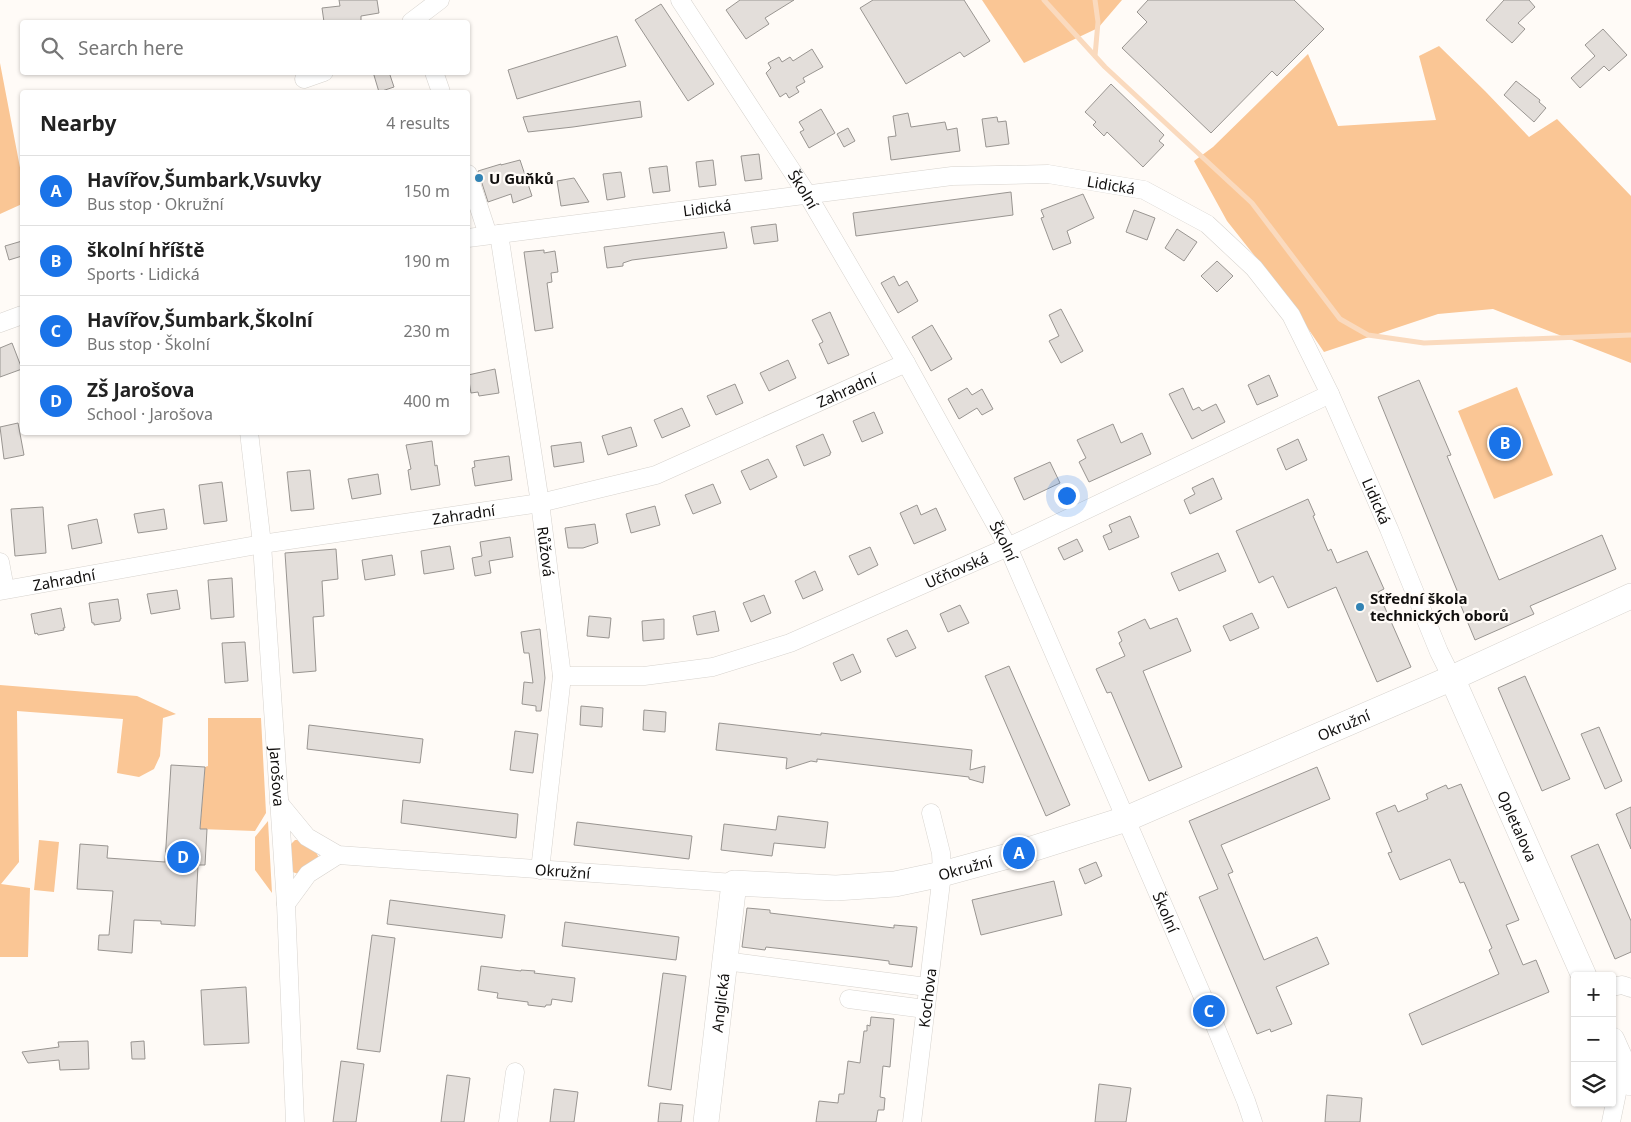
<!DOCTYPE html>
<html lang="en">
<head>
<meta charset="utf-8">
<style>
	body { margin:0; font-family:"Noto Sans",sans-serif; background:#f6f6f6; color:#222 }
	.controls { position:absolute; right:15px; bottom:15px; display:grid; overflow:hidden; border-radius:5px; box-shadow:0 1px 4px #0004 }
	.controls button { width:45px; height:45px; display:grid; place-items:center; padding:0; border:0; border-bottom:1px solid #e0e0e0; background:#fff; color:#222; font:25px sans-serif }
	.you { position:absolute; left:1066px; top:495px; width:18px; height:18px; margin:-12px; border:4px solid #fff; border-radius:50%; background:#1a73e8; box-shadow:0 0 0 8px #1a73e833 }
	.badge { display:grid; place-items:center; width:32px; height:32px; border-radius:50%; background:#1a73e8; color:#fff; font-size:16px; font-weight:700 }
	.pin { position:absolute; translate:-50% -50%; border:2px solid #fff; box-shadow:0 1px 5px #0006 }
	.list { margin:0; padding:0; list-style:none }
	h2 { display:flex; justify-content:space-between; align-items:center; height:65px; margin:0; padding:0 20px; font-size:21px }
	h2 small { font-size:16px; font-weight:400; color:#767676 }
	.list li { display:grid; grid-template-columns:32px 1fr auto; gap:15px; align-items:center; box-sizing:border-box; height:70px; padding:0 20px; border-top:1px solid #e0e0e0 }
	.list b { display:block; font-size:19px; white-space:nowrap }
	.list p { margin:0; font-size:16px; white-space:nowrap; color:#767676 }
	.list em { font-size:16px; font-style:normal; color:#767676 }
	.icon { flex:none; width:28px; height:28px; fill:none; stroke:currentColor; stroke-width:2; stroke-linecap:round; stroke-linejoin:round }
	.map { position:relative; flex:none; width:1631px; height:1122px; overflow:hidden }
	.search { position:absolute; background:#fff; box-shadow:0 1px 4px #0004; left:20px; top:20px; width:450px; height:55px; display:flex; align-items:center; gap:12px; box-sizing:border-box; padding:0 18px; border-radius:5px; color:#767676; font-size:19px }
	.panel { position:absolute; background:#fff; box-shadow:0 1px 4px #0004; left:20px; top:90px; width:450px; height:345px; border-radius:5px }
	.map>svg:first-child { display:block }
	.green { fill:#fac695 }
	.lines { fill:none; stroke-linecap:round; stroke-linejoin:round }
	.stream { stroke:#fadabe; stroke-width:5 }
	.building { fill:#e3deda; stroke:#999591 }
	.street-casing { stroke:#d7d3ce; stroke-width:19 }
	.secondary-casing { stroke:#d7d3ce; stroke-width:26 }
	.street { stroke:#fff; stroke-width:18 }
	.secondary { stroke:#fff; stroke-width:25 }
	.poi-dot { fill:#3283b4; stroke:#fffbf7; stroke-width:2 }
	.labels { text-anchor:middle; dominant-baseline:central; stroke-width:4.5; stroke-linejoin:round; paint-order:stroke }
	.poi-label { font-size:15px; font-weight:bold; fill:#110f0e; stroke:#fffbf7; text-anchor:start }
	.street-label { font-size:15px; fill:#110f0e; stroke:#fffbf7 }
</style>
</head>
<body>
<div class="map">
<svg width="1631" height="1122" viewBox="0 0 1631 1122">
	<rect width="100%" height="100%" fill="#fffbf7"/>
	<path class="green" d="M982 0H1122L1098 28 1024 63Z
		M1439 46 1485 91 1529 137 1557 119 1631 196V363L1493 309 1438 314 1324 352 1281 289 1227 221 1194 161 1213 147 1308 54 1338 126 1436 120 1419 56Z
		M0 63 22 178V204L0 214Z
		M1517 387 1553 475 1494 499 1458 411Z
		M0 685 137 696 176 714 163 718 160 756 154 769 139 777 117 773 123 719 17 711 19 862 1 884 30 888 28 957H0Z
		M208 718H261L266 813 255 831 200 829 205 767 208 766Z
		M268 821 272 893 255 870V837Z
		M39 840 59 842 54 892 34 890Z
		M295 840C305 840 319 850 319 861L299 874 292 872 289 846Z"/>
	<g class="lines">
		<path class="stream" d="M1044 0 1105 67 1252 203 1340 319 1368 335 1424 343 1631 335
			M1095 56 1098 22 1095 0"/>
	</g>
	<path class="building" d="M339 0H377L379 13 361 16V22H324L322 8 340 6Z
		M740 0H794L765 18 769 24 746 39 726 10Z
		M873 0H964L990 41 964 57 960 52 906 84 860 8Z
		M1148 0H1294L1324 29 1277 76 1272 71 1211 133 1122 48 1147 22 1137 12Z
		M1504 0H1529L1535 7 1518 23 1525 29 1512 43 1486 20Z
		M661 4 714 84 688 101 635 20Z
		M1603 29 1627 55 1609 71 1604 66 1580 88 1571 78 1595 56 1585 45Z
		M617 36 626 66 517 99 508 70Z
		M812 49 823 67 803 78 805 82 796 87 799 92 789 98 786 93 780 97 766 73 771 68 768 63 779 57 782 62 790 57 793 61Z
		M373 72H389L394 87 379 92Z
		M1516 81 1540 100 1539 102 1546 108 1534 122 1504 95Z
		M1111 84 1164 135 1159 141 1164 145 1143 167 1107 132 1104 136 1093 125 1096 122 1085 112Z
		M640 101 642 117 573 127 528 132 523 117Z
		M821 109 835 133 809 148 800 132 804 130 799 122Z
		M908 113 911 127 945 122 947 130 957 128 960 151 891 160 888 137 896 136 893 116Z
		M997 117 998 122 1006 121 1009 144 986 147 982 119Z
		M848 128 855 141 844 147 837 134Z
		M759 154 762 179 745 181 741 156Z
		M520 160 532 196 513 203 511 194 488 202 478 171 501 164V165Z
		M713 160 716 185 699 187 696 162Z
		M667 166 670 191 653 193 649 168Z
		M621 172 625 197 607 200 603 174Z
		M574 178 589 202 561 206 557 181Z
		M1011 192 1013 215 856 236 853 213Z
		M1083 194 1094 218 1067 231 1071 243 1053 250 1041 218 1044 217 1041 210Z
		M1134 210 1155 218 1147 240 1126 232Z
		M776 224 778 241 754 244 751 227Z
		M1177 229 1197 242 1184 261 1165 248Z
		M724 232 727 248 632 260 623 263V266L607 268 604 247Z
		M22 241V256L9 260 5 246Z
		M544 250V253L555 251 558 272 551 273 552 282 547 283 553 328 535 331 524 252Z
		M1217 261 1233 276 1217 292 1201 276Z
		M894 276 899 286 907 281 918 301 898 313 881 283Z
		M1061 309 1083 351 1061 363 1049 341 1059 336 1049 315Z
		M830 312 849 355 828 364 819 344 823 342 812 320Z
		M932 325 952 359 931 371 912 337Z
		M12 343 22 369 0 377V348Z
		M788 360 796 378 769 391 760 373Z
		M495 369 499 393 479 396 478 392 471 393 468 375Z
		M1269 375 1278 396 1257 405 1248 385Z
		M1419 380 1451 455 1447 456 1499 580 1602 535 1616 569 1530 606 1534 614 1475 640 1461 606 1463 605 1378 397Z
		M735 384 743 403 716 415 707 396Z
		M967 388 972 395 982 389 993 409 982 415 977 408 959 419 948 399Z
		M1183 388 1193 410 1199 407 1202 411 1216 404 1225 422 1192 439 1169 394Z
		M682 408 690 426 662 438 654 420Z
		M874 412 883 433 862 442 853 421Z
		M18 423 24 455 4 459 0 427Z
		M1113 424 1121 443 1142 433 1151 454 1089 482 1079 462 1086 458 1077 440Z
		M631 427 637 446 608 455 602 436Z
		M823 434 831 453H830V455L804 466 796 446Z
		M1298 439 1307 460 1286 470 1277 449Z
		M432 441 435 466 437 465 440 485 411 490 408 470 411 469 406 445Z
		M581 442 584 462 554 467 551 446Z
		M509 456 512 480 475 486 472 468 475 467 474 461Z
		M768 459 777 477 750 490 741 471Z
		M1050 462 1060 483 1024 500 1014 478Z
		M310 470 314 509 291 511 287 472Z
		M378 474 381 494 352 499 348 479Z
		M1213 478 1222 499 1190 514 1184 500 1195 494 1192 488Z
		M222 482 227 521 204 524 199 485Z
		M713 484 721 503 693 514 685 495Z
		M1308 499 1315 515 1313 516 1328 551 1331 549 1337 563 1367 551 1384 589 1378 592 1411 667 1377 682 1336 587 1288 608 1273 576 1259 583 1236 531Z
		M917 505 921 515 936 508 946 530 914 544 900 513Z
		M655 506 660 525 631 533 626 514Z
		M43 507 46 553 15 556 11 509Z
		M164 509 167 529 138 533 134 514Z
		M1130 516 1139 537 1109 550 1103 536 1112 532 1109 525Z
		M97 519 102 543 72 549 68 525Z
		M595 524 598 543 583 548H568L565 528Z
		M510 537 513 557 489 561 491 573 475 576 472 558 482 556 480 542Z
		M1077 539 1083 551 1064 560 1058 548Z
		M450 546 454 569 424 574 421 551Z
		M870 547 878 565 858 575 849 556Z
		M336 549 338 579 322 581 324 616 313 617 316 671 293 673 285 553Z
		M1218 553 1226 571 1179 591 1171 573Z
		M392 555 395 575 365 580 362 560Z
		M815 571 823 590 803 599 795 581Z
		M232 578 234 617 211 619 208 580Z
		M177 590 180 609 151 614 147 594Z
		M764 595 771 613 751 622 743 603Z
		M118 599 121 619H120V621L94 625V623H92L89 603Z
		M960 605 969 623 948 632 940 614Z
		M61 608 65 628H63L64 630 38 635 37 633 35 634 31 614Z
		M715 611 719 631 697 635 693 616Z
		M1252 613 1259 628 1230 641 1223 626Z
		M589 616 611 618 609 638 587 636Z
		M1177 618 1191 651 1143 671 1182 767 1149 781 1111 692 1107 693 1096 669 1125 656 1119 643 1122 641 1118 632 1145 619 1150 629Z
		M664 619V639L643 641 642 621Z
		M540 629 545 678 541 711H536V706L522 704 524 682 533 683 529 653H524L521 632Z
		M907 630 916 648 896 657 887 639Z
		M245 642 248 681 225 683 222 643Z
		M853 654 861 672 841 681 833 663Z
		M1009 666 1070 805 1046 816 985 676Z
		M1525 676 1570 779 1542 791 1498 688Z
		M581 706 603 708 602 727 580 725Z
		M644 710 666 712 665 732 643 730Z
		M719 723 821 735V733L972 750 970 770 985 766 983 783 969 779V777L817 759V762L811 761 786 769 787 758 716 750Z
		M309 725 423 739 420 763 307 749Z
		M1599 727 1622 781 1605 789 1581 734Z
		M515 731 538 734 533 773 510 770Z
		M171 765 205 767 200 829H207L205 865H198L195 926 161 924V921L134 920 132 953 98 950 99 935H109L113 891 77 889 80 844 108 846 107 858 165 862Z
		M1317 767 1330 799 1221 845 1233 872 1228 874 1264 960 1317 937 1329 964 1276 987 1292 1024 1271 1032 1270 1029 1257 1034 1199 897 1218 889 1189 821Z
		M1461 784 1519 920 1506 925 1523 965 1536 960 1549 992 1422 1045 1409 1014 1499 974 1489 950 1492 948 1464 882 1460 883 1450 859 1400 880 1388 853 1392 852 1376 813 1395 805 1398 812 1428 799 1426 794 1446 785 1448 789Z
		M403 800 518 814 516 838 401 823Z
		M1631 807V849L1616 814Z
		M778 816 828 822 825 848 774 843 772 856 721 850 724 824 776 830Z
		M577 822 692 836 689 859 574 845Z
		M1598 844 1631 921V952L1615 959 1571 856Z
		M1096 862 1102 876 1085 884 1079 869Z
		M1054 881 1062 915 981 935 972 900Z
		M390 900 505 915 502 938 387 924Z
		M747 908 770 910V913L894 928V925L917 927 912 967 889 964V961L857 957 766 947 765 950 742 947Z
		M565 922 679 937 676 960 562 946Z
		M372 935 395 938 380 1052 357 1049Z
		M481 966 521 971V970L535 971 534 973 575 978 572 1002 552 999 551 1005H546L545 1007 528 1005V1002L497 998 498 993 478 990Z
		M663 973 686 976 671 1090 648 1086Z
		M246 987 249 1043 204 1045 201 990Z
		M871 1017 894 1019 890 1067 883 1066 880 1097 885 1098 884 1110H878L876 1122H816L819 1101 838 1103 839 1094H844L848 1061 860 1063 864 1031H867V1025L870 1026Z
		M88 1041 89 1069 60 1070 59 1060 28 1063 22 1052 59 1047 58 1042Z
		M144 1041 145 1059H132L131 1042Z
		M341 1061 364 1064 356 1122H333Z
		M447 1075 470 1078 464 1122H441Z
		M1099 1084 1131 1088 1126 1122H1095Z
		M554 1089 578 1092 574 1122H550Z
		M1327 1095 1362 1098 1360 1122H1325Z
		M660 1103 683 1105 681 1122H658Z"/>
	<g class="lines">
		<defs>
			<g id="street">
				<path id="s1" d="M680 0 807 194 906 363 1008 547 1209 1011 1246 1101 1253 1122"/>
				<path d="M411 22 440 0"/>
				<path d="M434 72 441 92"/>
				<path d="M304 79 324 72"/>
				<path d="M468 174 488 235"/>
				<path id="s2" d="M499 234 540 503 562 676 540 870"/>
				<path id="s3" d="M468 238 952 176 1048 174 1144 190 1207 224 1254 268 1291 315 1330 394 1389 529 1439 652 1452 678"/>
				<path d="M0 323 22 315"/>
				<path id="s4" d="M249 432 262 544 286 904 295 1122"/>
				<path d="M0 562 5 589"/>
				<path id="s5" d="M0 591 262 544 540 503 656 475 906 363"/>
				<path id="s6" d="M562 676H644L713 667 790 643 1008 547 1330 394"/>
				<path id="s7" d="M279 803 307 837 338 855 734 883"/>
				<path d="M286 904 308 874 338 855"/>
				<path d="M725 961 927 987"/>
				<path d="M1612 987 1622 985 1631 988"/>
				<path d="M849 999 925 1009"/>
				<path d="M508 1122 515 1072"/>
				<path id="s8" d="M912 1122 942 874 941 853 931 813"/>
				<path d="M1611 1122 1623 1064"/>
			</g>
			<g id="secondary">
				<path id="s9" d="M1452 678 1584 976"/>
				<path d="M1612 1040 1631 1083"/>
				<path id="s10" d="M706 1122 734 883 836 888 895 884 942 874 1019 853 1126 819 1452 678 1631 596"/>
			</g>
		</defs>
		<use href="#street" class="street-casing"/>
		<use href="#secondary" class="secondary-casing"/>
		<use href="#street" class="street"/>
		<use href="#secondary" class="secondary"/>
	</g>
	<g class="poi-dot">
		<circle cx="479" cy="178" r="5"/>
		<circle cx="1360" cy="607" r="5"/>
	</g>
	<g class="labels">
		<g class="poi-label">
			<text x="489" y="178">U Guňků</text>
			<text x="1370" y="598">Střední škola<tspan x="1370" dy="17">technických oborů</tspan></text>
		</g>
		<g class="street-label">
			<text stroke="none"><textPath href="#s3" startOffset="648">Lidická</textPath></text>
			<text stroke="none"><textPath href="#s1" startOffset="226">Školní</textPath></text>
			<text stroke="none"><textPath href="#s3" startOffset="241">Lidická</textPath></text>
			<text stroke="none"><textPath href="#s5" startOffset="875">Zahradní</textPath></text>
			<text stroke="none"><textPath href="#s3" startOffset="1082">Lidická</textPath></text>
			<text stroke="none"><textPath href="#s5" startOffset="470">Zahradní</textPath></text>
			<text stroke="none"><textPath href="#s1" startOffset="631">Školní</textPath></text>
			<text stroke="none"><textPath href="#s2" startOffset="321">Růžová</textPath></text>
			<text stroke="none"><textPath href="#s6" startOffset="414">Učňovská</textPath></text>
			<text stroke="none"><textPath href="#s5" startOffset="65">Zahradní</textPath></text>
			<text stroke="none"><textPath href="#s10" startOffset="879">Okružní</textPath></text>
			<text stroke="none"><textPath href="#s4" startOffset="346">Jarošova</textPath></text>
			<text stroke="none"><textPath href="#s9" startOffset="162">Opletalova</textPath></text>
			<text stroke="none"><textPath href="#s10" startOffset="474">Okružní</textPath></text>
			<text stroke="none"><textPath href="#s7" startOffset="305">Okružní</textPath></text>
			<text stroke="none"><textPath href="#s1" startOffset="1036">Školní</textPath></text>
			<text stroke="none"><textPath href="#s8" startOffset="125">Kochova</textPath></text>
			<text stroke="none"><textPath href="#s10" startOffset="120">Anglická</textPath></text>
		</g>
	</g>
</svg>
<div class="controls">
<button>+</button>
<button>−</button>
<button><svg class="icon" aria-label="layers" viewBox="0 0 24 24"><path d="M12 4l9 5-9 5-9-5zM3 14l9 5 9-5"/></svg></button>
</div>
<div class="you"></div>
<div class="pin badge" style="left:1019px;top:853px">A</div>
<div class="pin badge" style="left:1505px;top:443px">B</div>
<div class="pin badge" style="left:1209px;top:1011px">C</div>
<div class="pin badge" style="left:183px;top:857px">D</div>
<div class="search"><svg class="icon" aria-label="search" viewBox="0 0 24 24"><circle cx="10" cy="10" r="6"/><path d="M15 15l6 6"/></svg>Search here</div>
<section class="panel">
<h2>Nearby<small>4 results</small></h2>
<ul class="list">
<li><span class="badge">A</span><div><b>Havířov,Šumbark,Vsuvky</b><p>Bus stop · Okružní</p></div><em>150 m</em></li>
<li><span class="badge">B</span><div><b>školní hříště</b><p>Sports · Lidická</p></div><em>190 m</em></li>
<li><span class="badge">C</span><div><b>Havířov,Šumbark,Školní</b><p>Bus stop · Školní</p></div><em>230 m</em></li>
<li><span class="badge">D</span><div><b>ZŠ Jarošova</b><p>School · Jarošova</p></div><em>400 m</em></li>
</ul>
</section>
</div>
</body>
</html>
